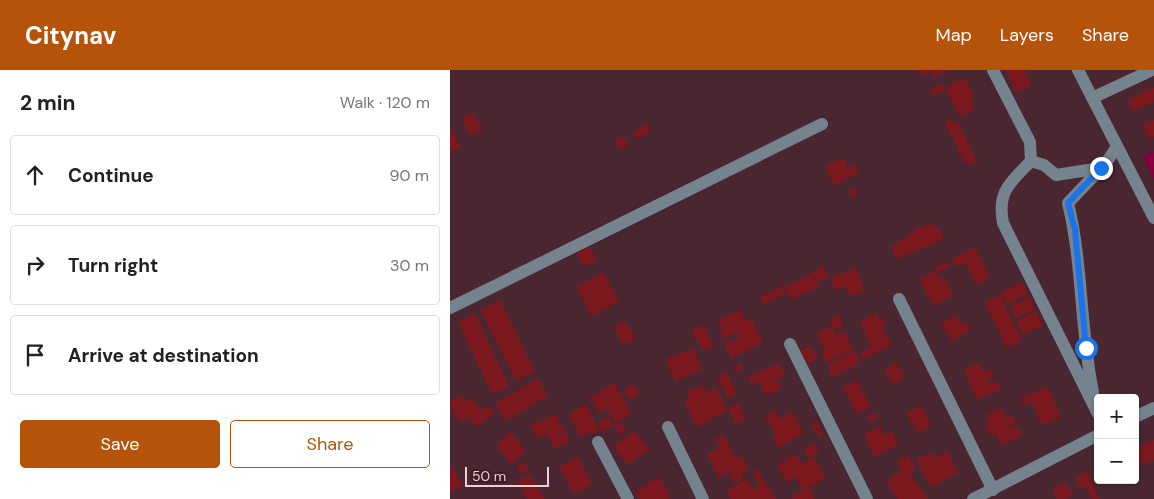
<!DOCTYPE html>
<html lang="en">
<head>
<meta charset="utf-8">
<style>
	body { margin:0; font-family:"DM Sans",sans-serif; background:#f6f6f6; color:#202124 }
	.controls { position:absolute; right:15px; bottom:15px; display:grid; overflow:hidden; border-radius:5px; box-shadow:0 1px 4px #0004 }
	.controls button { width:45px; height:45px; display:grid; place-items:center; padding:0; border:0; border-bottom:1px solid #e0e0e0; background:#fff; color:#202124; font:25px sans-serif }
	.scale { position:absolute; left:15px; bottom:12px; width:84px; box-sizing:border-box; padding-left:5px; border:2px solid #e9d1d6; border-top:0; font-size:14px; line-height:18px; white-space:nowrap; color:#e9d1d6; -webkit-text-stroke:4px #3f1d26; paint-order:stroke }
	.stop { position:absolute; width:15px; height:15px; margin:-11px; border:4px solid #1a73e8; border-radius:50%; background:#fff }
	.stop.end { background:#1a73e8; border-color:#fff; box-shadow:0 1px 5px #0008 }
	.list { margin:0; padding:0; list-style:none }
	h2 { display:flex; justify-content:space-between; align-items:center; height:65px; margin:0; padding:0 20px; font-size:21px }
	h2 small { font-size:16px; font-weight:400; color:#757577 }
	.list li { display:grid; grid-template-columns:32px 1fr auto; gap:15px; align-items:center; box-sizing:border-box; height:80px; margin:0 10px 10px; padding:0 10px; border:1px solid #e0e0e0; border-radius:5px }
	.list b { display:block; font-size:19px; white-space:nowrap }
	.list em { font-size:16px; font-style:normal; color:#757577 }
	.actions { display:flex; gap:10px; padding:15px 20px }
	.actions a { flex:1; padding:11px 0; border:1px solid #b45309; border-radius:5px; text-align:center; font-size:18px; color:#b45309 }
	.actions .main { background:#b45309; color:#fff }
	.icon { flex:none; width:28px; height:28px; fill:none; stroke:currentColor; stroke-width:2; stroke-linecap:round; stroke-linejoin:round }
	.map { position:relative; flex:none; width:704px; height:429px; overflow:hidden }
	header { display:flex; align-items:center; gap:30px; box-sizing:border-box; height:70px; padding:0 25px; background:#b45309; color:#fff }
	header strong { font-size:24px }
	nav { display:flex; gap:28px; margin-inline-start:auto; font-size:18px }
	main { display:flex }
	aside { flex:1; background:#fff }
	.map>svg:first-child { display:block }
	.green { fill:#84013e }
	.building { fill:#7b181e }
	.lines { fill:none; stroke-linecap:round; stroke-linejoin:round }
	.minor { stroke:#74838e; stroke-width:12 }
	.route { stroke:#1a73e8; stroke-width:6 }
</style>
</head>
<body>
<header>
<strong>Citynav</strong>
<nav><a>Map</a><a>Layers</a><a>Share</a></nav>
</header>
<main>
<aside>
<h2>2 min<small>Walk · 120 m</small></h2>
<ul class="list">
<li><svg class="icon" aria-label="ahead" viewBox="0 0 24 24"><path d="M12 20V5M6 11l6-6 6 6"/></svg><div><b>Continue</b></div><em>90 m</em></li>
<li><svg class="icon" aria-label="right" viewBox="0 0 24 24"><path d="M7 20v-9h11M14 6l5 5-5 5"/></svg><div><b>Turn right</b></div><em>30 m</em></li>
<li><svg class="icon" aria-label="arrive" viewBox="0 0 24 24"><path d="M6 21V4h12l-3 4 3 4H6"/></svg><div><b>Arrive at destination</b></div></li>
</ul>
<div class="actions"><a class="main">Save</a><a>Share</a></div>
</aside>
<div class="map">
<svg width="704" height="429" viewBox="0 0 704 429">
	<rect width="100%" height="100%" fill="#4a2730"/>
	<path class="green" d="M704 81V110L693 87Z"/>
	<path class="building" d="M468 0H495L496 2 484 7 482 1 471 6Z
		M556 0H574L582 16 566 23Z
		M515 8 525 27 520 29 525 39 510 47 495 18Z
		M492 14 495 20 483 26 480 20Z
		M704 17V32L683 42 677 30Z
		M23 42 32 59 20 65 12 48Z
		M500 49 502 54 508 52 527 92 521 95 520 91 515 94 495 51Z
		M704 49V67L699 69 692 55Z
		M197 54 201 61 187 69 183 63Z
		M0 58 11 77 0 82Z
		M173 66 179 75 168 79 165 70Z
		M394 88 398 98 405 94 409 103 384 115 376 96Z
		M407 119 408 124 399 126 398 120Z
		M483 154 485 159 489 157 494 169 446 189 441 176 449 173 447 170 459 167 458 164 465 162 464 159Z
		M139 176 147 190 135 197 126 183Z
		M525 177 540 207 526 214 515 193 506 197 502 189Z
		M498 191 500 196 487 203 484 198Z
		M373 196 379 207 367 213 362 202Z
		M406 198 415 221 400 226 395 216 385 220 381 208Z
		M484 201 488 208 493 206 504 225 484 236 469 209Z
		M153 202 169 231 142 246 126 217Z
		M362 204 368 217 341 230 335 217Z
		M572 212 578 224 557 234 551 222Z
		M333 216 336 223 314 234 310 227Z
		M550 225 572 271 557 278 535 233Z
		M580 227 585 239 565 248 560 236Z
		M50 230 85 302 66 311 30 240Z
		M290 240 295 251 301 248 313 272 296 281 287 262 272 269 269 263 273 261 268 250Z
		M586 241 593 255 573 265 566 251Z
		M426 243 430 250 433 248 436 254 432 256 442 275 413 289 410 283 422 277 410 252Z
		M25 244 59 316 42 324 8 252Z
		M390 245 393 255 383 259 386 265 394 261 403 280 376 292 371 283 375 281 367 263 382 256 380 249Z
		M506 245 512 255 517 252 521 260 501 271 491 254Z
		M174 251 186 267 175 275 163 258Z
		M253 255 264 276 253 281 242 261Z
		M289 267 296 281 281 288 274 274Z
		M360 276 367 289 357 294 350 281Z
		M244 278 252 300 225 311 216 289Z
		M405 281 410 293 382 307 377 295Z
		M291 293 293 299 286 302 283 297Z
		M329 293 335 306 327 309 332 318 316 326 309 311 302 315 298 307Z
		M446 293 455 307 443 315 434 300Z
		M529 293 533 302 541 299 544 306 538 309 540 314 547 311 551 319 527 330 514 300Z
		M276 302 287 324 278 329 267 306Z
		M88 308 98 326 55 351 45 333Z
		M407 310 421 336 407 344 393 317Z
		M164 313 182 343 165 353 156 338 149 343 140 328Z
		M183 314 190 324 180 330 174 320Z
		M252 315 256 322 265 317 278 340 247 357 234 332 239 329 236 323Z
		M598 317 611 347 592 355 582 332 574 335 571 328Z
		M11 325 15 331 21 327 31 341 38 335 45 344 26 357 19 347 11 353 0 336V332Z
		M288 333 296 348 286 354 278 339Z
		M136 334 149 361 142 364 141 362 130 367 119 344Z
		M471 336 482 355 468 363 457 344Z
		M551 338 556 348 562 345 566 354 560 356 561 360 568 356 572 365 551 375 546 364 541 367 535 354 540 352 537 345Z
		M325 340 330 349 342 342 354 363 328 378 322 367 326 365 315 346Z
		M425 342 428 348 420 352 417 346Z
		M105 344 120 371 105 379 97 364 87 369 80 356Z
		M158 347 163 356 152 362 147 354Z
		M366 351 374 365 369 367 361 354Z
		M171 352 177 361 170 365 164 356Z
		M430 356 434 365 442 361 449 374 424 387 414 364Z
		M185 361 199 380 177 395 163 376Z
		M61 362 76 381 61 394 46 375Z
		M273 365 286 389 292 385 299 399 291 403 294 409 285 414 279 402 269 407 257 384 270 377 265 369Z
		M704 370V390L693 395 685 378Z
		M365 373 369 382 359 388 354 379Z
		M497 381 508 403 481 417 466 390 481 382 484 388Z
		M346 384 352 394 364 387 376 408 359 417 365 428 363 429H343L342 426 353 421 345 407 337 412 327 395Z
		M458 385 466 398 459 402 478 429H448L436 412 452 401 447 392Z
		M127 387 143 414 124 424 109 397Z
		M74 391 79 399 71 403 67 395Z
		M0 394 13 415 0 423Z
		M307 399 326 429H280L276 422 297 409 303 419 310 414 302 402Z
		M637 402 649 429H642L636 417 631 419 625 408Z
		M79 404 95 429H77L67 412Z
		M209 407 221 427 217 429H189L185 422Z
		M615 412 623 425 616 429H607L602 419Z"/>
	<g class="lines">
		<path class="minor" d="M543 0 580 72 581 91C560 113 547 121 553 153L648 344
			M628 0 704 148
			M642 28 702 0
			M581 91 594 95 606 105 651 98
			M449 229 543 420
			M0 238 372 54
			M340 274 417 429
			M643 322C630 260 633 194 618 133L656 93 666 78
			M685 347 704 338
			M218 357 253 429
			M148 372 178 429
			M523 429 648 365"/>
	</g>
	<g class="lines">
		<path class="route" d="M636 278 625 160 618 133 651 98"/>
	</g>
</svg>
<div class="controls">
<button>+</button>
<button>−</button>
</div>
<div class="scale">50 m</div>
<div class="stop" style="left:636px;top:278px"></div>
<div class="stop end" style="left:651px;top:98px"></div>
</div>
</main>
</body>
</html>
